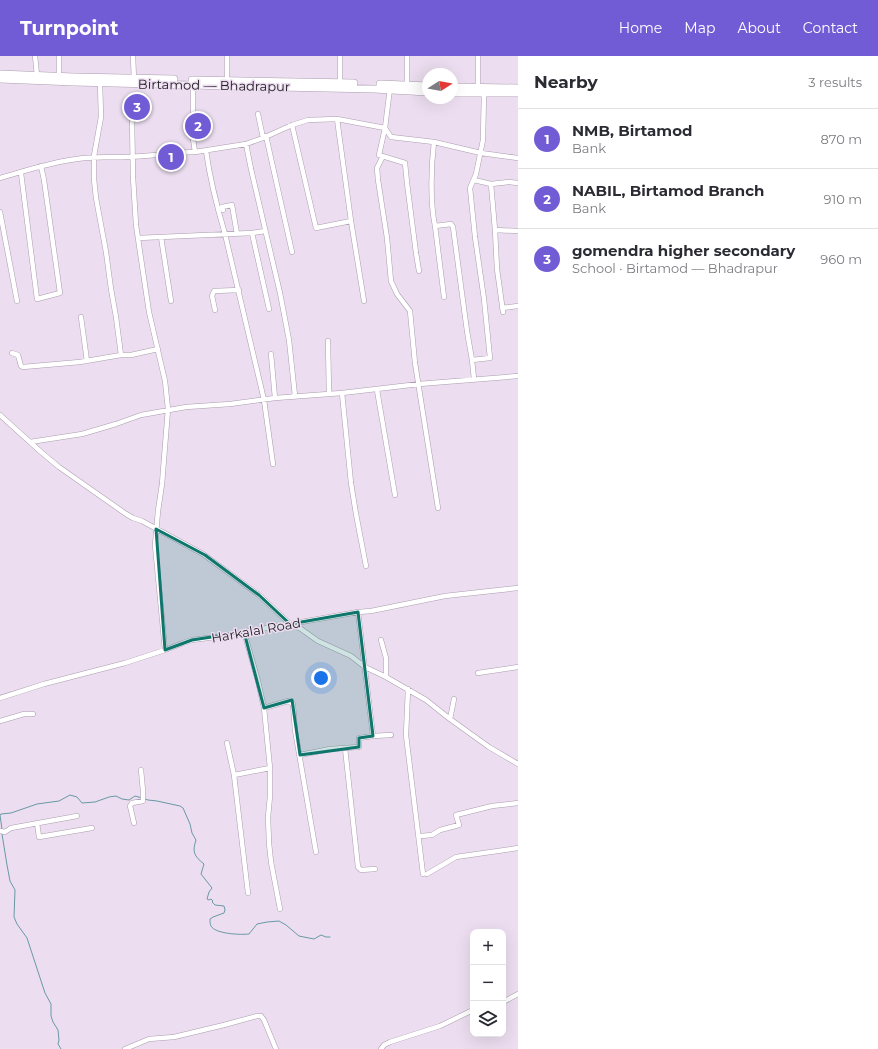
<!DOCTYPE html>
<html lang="en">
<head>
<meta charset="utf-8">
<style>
	body { margin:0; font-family:Montserrat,sans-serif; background:#f7f7f7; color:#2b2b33 }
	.controls { position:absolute; right:12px; bottom:12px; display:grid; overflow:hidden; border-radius:8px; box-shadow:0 4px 16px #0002 }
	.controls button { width:36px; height:36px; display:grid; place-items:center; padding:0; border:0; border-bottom:1px solid #e1e1e2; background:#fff; color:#2b2b33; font:20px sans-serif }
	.compass { position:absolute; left:422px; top:12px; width:36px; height:36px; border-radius:50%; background:#fff; box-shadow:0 4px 16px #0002; rotate:79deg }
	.you { position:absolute; left:321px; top:622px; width:14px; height:14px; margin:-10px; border:3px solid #fff; border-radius:50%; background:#1a73e8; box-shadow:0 0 0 6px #1a73e833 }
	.badge { display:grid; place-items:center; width:26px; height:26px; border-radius:50%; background:#715cd6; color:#fff; font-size:13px; font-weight:700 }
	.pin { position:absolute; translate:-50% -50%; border:2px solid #fff; box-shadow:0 1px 4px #0006 }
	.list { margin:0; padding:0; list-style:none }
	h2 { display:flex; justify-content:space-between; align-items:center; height:52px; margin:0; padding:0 16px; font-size:17px }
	h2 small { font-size:13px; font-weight:400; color:#7c7c81 }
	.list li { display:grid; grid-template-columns:26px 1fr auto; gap:12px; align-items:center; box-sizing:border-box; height:60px; padding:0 16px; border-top:1px solid #e1e1e2 }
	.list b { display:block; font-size:15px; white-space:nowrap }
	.list p { margin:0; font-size:13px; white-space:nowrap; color:#7c7c81 }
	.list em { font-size:13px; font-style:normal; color:#7c7c81 }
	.icon { flex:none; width:22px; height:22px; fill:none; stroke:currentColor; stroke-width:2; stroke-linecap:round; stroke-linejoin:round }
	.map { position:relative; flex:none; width:518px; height:993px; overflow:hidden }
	header { display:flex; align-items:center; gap:24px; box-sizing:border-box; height:56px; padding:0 20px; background:#715cd6; color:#fff }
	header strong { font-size:19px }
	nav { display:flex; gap:22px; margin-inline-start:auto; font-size:14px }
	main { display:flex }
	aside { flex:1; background:#fff }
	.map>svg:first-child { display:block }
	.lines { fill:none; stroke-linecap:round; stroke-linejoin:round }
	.stream { stroke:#6999a5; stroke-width:1 }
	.street-casing { stroke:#aa9dad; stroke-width:5.5 }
	.primary-casing { stroke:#aa9dad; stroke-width:8 }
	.street { stroke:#fff; stroke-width:4.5 }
	.primary { stroke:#fff; stroke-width:7 }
	.marked { fill:#0f766e; fill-opacity:0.2; stroke:#0f766e; stroke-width:3; stroke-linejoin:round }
	.labels { text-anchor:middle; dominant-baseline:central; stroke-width:3; stroke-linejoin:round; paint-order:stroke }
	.street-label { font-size:13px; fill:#252026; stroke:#ecdef0 }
</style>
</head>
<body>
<header>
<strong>Turnpoint</strong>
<nav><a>Home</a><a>Map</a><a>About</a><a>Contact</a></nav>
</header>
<main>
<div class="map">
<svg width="518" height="993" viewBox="0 0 518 993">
	<rect width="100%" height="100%" fill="#ecdef0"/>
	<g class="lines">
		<path class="stream" d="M145 743 148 744 157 745 180 750 183 752 190 768 192 777 196 784C192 796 194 800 204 808L201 818 212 832 209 836 207 843 209 844 211 843 213 845 212 846 215 849 224 850 225 854 224 857 213 861 210 863C210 864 210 869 211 870 215 878 241 879 249 878L257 868 267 866 279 865 286 869 299 880 314 883 321 879 326 881H330
			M2 773 0 759 1 758 11 757 37 748 59 745 70 739 77 741 82 747 95 746 109 741 116 740 122 743 129 744 135 740 142 742
			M2 778 7 809 10 825 15 834 14 861 17 868 27 882 45 937 51 948V960L53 966 58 974 59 984 58 988 61 993"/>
		<defs>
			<path id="street" d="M35 0 37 19
				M59 0V20
				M133 0 134 24
				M227 0V27
				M407 0V29
				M100 27 101 61 94 100V123L96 142 106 196 111 233 116 261 121 299H131L158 293
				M340 28V0
				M390 32 385 72 379 99 405 107 407 127 416 197 419 215
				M478 33V0
				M258 58 263 82
				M132 62 133 121 136 169 149 256 165 325 168 353 162 428 158 455 155 489 165 594
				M337 63 351 165 364 245
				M292 69 316 172 351 165
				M266 80 292 196
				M434 86C431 110 430 146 435 170
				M246 88 251 113 280 237 289 284 295 340
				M206 95C210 123 217 151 225 178L264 344 273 408
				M195 96 246 88 263 82 292 69 308 64 337 63 385 72 391 81 434 86 481 97 518 102
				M383 100 377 112 378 124 387 182 391 225 397 238 410 255 415 307 438 452
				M21 117 37 243 60 237 44 124 41 110
				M0 122C25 115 51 106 77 103 93 100 109 102 125 101 149 100 172 97 195 96L193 83V29
				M474 124 491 128 495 174 518 175
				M491 128 509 126 518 127
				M223 154 222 151 232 149 237 178
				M0 156 17 245
				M495 174 497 213 503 256
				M265 175 252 177 269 253
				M161 181 171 245
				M138 182 252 177
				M444 241 435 170 451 168 453 171 467 275 472 304
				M502 252 518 250
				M215 254 212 240 214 235 239 234
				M81 261 87 305
				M328 285 329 338
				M12 297 18 299 21 310 23 311 80 306 121 299
				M271 298 275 342
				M474 323 472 304 490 302 484 243 475 181 470 132 476 118 483 84 484 35
				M377 334 395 439
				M342 337 351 427 356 458 366 510
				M0 359 41 396 59 411 126 458 133 462 142 465 203 498 259 539 290 568 301 573 318 585 351 600 365 611 386 621 426 644 450 663 489 691 518 708
				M30 386 82 378 116 368 141 359 186 351 230 348 275 342 342 337 419 328 518 320
				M358 556 373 680
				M244 576 258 625 264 652 270 712V740L268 761 269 787 271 806 280 853
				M381 584 386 602V621
				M478 617 518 611
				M408 633 406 679 423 818
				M0 642 44 628 125 607 165 594 183 587 192 584 231 579 244 576 290 568 358 556 371 555 445 540 518 532
				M264 652 288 645 293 648 295 674 316 796
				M450 663 454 643
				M0 665 24 658H33
				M227 687 234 719 248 837
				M345 692 358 811 361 814 375 813
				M300 699 330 693 359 691V682L373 680 391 679
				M234 719 270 712
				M37 767 39 781 92 772
				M134 767 130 750 132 747 143 745V735L141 714
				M0 775 5 776 11 772 77 760
				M421 780 432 779 440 774 459 769 456 759 492 750 518 747
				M427 818 456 801 518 792
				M503 946 518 938
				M125 993 149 983 174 981 224 969 257 960H261L264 964 276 993
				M381 993 384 989 390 986 440 970 473 954"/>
			<path id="primary" d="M0 18 74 21 174 23
				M0 23 74 26 193 29 227 30 374 33 428 36
				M192 24 354 27
				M380 28 428 30
				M452 31 518 32
				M452 37H518"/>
		</defs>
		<use href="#street" class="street-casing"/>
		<use href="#primary" class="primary-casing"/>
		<use href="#street" class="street"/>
		<use href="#primary" class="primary"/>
	</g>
	<path class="marked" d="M156 473 205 499 259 539 290 568 358 556 373 680 359 682V691L300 699 292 644 264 652 244 576 192 584 165 594Z"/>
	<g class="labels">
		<g class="street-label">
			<text transform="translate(214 29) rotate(1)">Birtamod — Bhadrapur</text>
			<text transform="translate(256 574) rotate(-10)">Harkalal Road</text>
		</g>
	</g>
</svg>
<div class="controls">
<button>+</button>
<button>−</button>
<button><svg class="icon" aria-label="layers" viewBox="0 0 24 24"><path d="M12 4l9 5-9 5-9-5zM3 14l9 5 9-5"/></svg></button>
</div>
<svg class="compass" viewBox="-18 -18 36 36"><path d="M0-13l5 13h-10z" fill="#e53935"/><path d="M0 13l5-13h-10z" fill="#7c7c81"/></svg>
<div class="you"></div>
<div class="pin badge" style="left:171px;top:101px">1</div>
<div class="pin badge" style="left:198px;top:70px">2</div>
<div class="pin badge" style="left:137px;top:51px">3</div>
</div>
<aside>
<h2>Nearby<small>3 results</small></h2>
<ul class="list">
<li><span class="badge">1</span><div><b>NMB, Birtamod</b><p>Bank</p></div><em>870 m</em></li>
<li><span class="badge">2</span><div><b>NABIL, Birtamod Branch</b><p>Bank</p></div><em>910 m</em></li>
<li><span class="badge">3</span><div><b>gomendra higher secondary</b><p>School · Birtamod — Bhadrapur</p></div><em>960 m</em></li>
</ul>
</aside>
</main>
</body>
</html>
